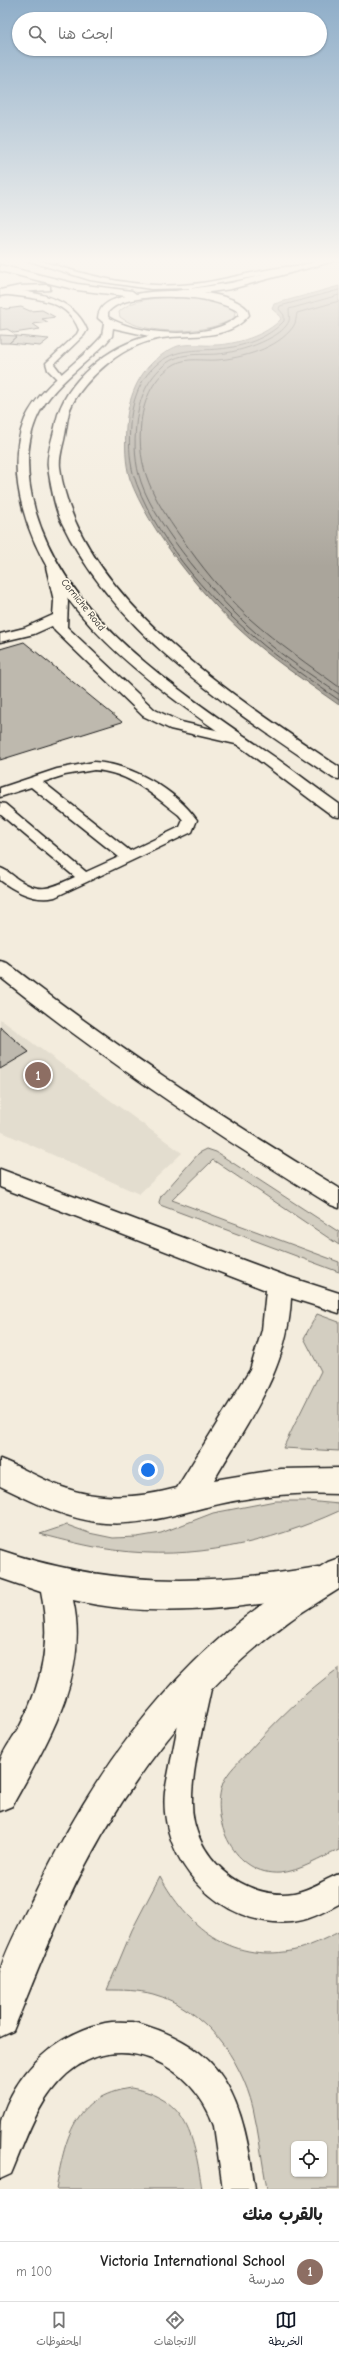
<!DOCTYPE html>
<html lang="ar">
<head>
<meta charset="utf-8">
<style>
	body { margin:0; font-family:"Comic Neue","Playpen Sans Arabic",sans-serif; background:#f6f6f6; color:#222; direction:rtl }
	.controls { position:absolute; right:12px; bottom:12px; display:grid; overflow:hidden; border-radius:6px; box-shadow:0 1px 3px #0004 }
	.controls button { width:36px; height:36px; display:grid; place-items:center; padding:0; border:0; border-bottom:1px solid #e0e0e0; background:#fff; color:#222; font:20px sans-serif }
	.you { position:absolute; left:148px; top:1470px; width:14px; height:14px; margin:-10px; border:3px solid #fff; border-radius:50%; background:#1a73e8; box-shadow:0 0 0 6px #1a73e833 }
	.badge { display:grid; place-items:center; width:26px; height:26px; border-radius:50%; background:#111827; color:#fff; font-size:13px; font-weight:700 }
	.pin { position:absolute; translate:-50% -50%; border:2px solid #fff; box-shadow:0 1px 4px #0006 }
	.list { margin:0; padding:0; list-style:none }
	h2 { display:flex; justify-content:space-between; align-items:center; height:52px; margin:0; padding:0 16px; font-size:17px }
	h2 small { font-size:13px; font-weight:400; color:#767676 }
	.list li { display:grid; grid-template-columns:26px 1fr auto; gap:12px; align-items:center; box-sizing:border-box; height:60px; padding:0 16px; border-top:1px solid #e0e0e0 }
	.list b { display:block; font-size:15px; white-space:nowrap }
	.list p { margin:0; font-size:13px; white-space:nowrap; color:#767676 }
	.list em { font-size:13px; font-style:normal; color:#767676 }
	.icon { flex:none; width:22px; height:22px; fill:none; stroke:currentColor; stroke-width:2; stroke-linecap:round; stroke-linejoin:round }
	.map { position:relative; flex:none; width:339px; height:2189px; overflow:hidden; direction:ltr }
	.search { position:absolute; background:#fff; box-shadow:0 1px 3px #0004; left:12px; right:12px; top:12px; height:44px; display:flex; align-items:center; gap:10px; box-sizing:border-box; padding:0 14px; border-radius:22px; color:#767676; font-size:15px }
	.sheet { height:112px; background:#fff }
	nav { display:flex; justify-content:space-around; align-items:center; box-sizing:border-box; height:56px; border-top:1px solid #e0e0e0; background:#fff; font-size:11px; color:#767676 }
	nav a { display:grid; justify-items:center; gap:2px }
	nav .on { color:#111827 }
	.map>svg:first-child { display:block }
	.built { fill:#e3ddcf }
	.green { fill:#d3cec1; stroke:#78756e; fill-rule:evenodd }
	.water { fill:#aaa59b; stroke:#716e68 }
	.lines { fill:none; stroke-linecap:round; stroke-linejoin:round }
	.shore { stroke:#55534f; stroke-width:1 }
	.building { fill:#beb9ae; stroke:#1c1c1c }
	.service-casing { stroke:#1c1c1c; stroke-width:3 }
	.minor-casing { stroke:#1c1c1c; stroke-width:3 }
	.tertiary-casing { stroke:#1c1c1c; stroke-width:3 }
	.secondary-casing { stroke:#1c1c1c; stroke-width:3 }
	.service { fill:#fcf5e5; fill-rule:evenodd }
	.minor { fill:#fcf5e5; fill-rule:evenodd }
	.tertiary { fill:#fcf5e5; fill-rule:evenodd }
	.secondary { fill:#fcf5e5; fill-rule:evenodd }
	.labels { text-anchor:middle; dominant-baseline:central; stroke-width:3.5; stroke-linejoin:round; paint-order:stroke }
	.far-street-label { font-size:10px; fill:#1c1c1c; stroke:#fcf5e5 }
</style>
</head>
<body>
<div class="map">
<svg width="339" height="2189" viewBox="0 0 339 2189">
	<rect width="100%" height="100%" fill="#f3ecdd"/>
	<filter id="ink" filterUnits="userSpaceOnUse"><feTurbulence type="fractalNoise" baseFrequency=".025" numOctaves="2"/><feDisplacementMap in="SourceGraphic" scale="8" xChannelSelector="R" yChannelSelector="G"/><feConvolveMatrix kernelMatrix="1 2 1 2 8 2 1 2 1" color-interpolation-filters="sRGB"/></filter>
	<g filter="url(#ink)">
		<path class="built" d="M0 1019 182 1153 139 1194 0 1131Z"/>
		<path class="green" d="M169 297C189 297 220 296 235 312L234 318C208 335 145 336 120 317L119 312C132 299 151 299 169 297Z
			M207 1149 216 1152 339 1232V1245L213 1160 172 1200 339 1262V1272L160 1205 159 1202 161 1196 199 1153Z
			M317 1314 339 1322V1451L283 1448 321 1371 304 1338Z
			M275 1501H307L339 1504V1511C269 1543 192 1561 114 1550 89 1547 64 1540 40 1534L67 1525 89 1533 113 1538 137 1537 161 1533 213 1513Z
			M339 1668V1850C320 1858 301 1871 280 1873 235 1876 209 1820 223 1783 228 1771 240 1761 248 1752 276 1721 305 1692 339 1668Z
			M160 1876C187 1926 229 1962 291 1951 307 1948 324 1939 339 1932V2189H267C262 2162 259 2134 253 2108 241 2058 204 2008 153 1994 138 1990 123 1990 107 1990L132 1930ZM294 2144H324V2174H294Z
			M131 2088C189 2098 194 2139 202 2189H56C65 2139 73 2096 131 2088Z"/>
		<path class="water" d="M339 286V705C305 681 270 658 240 630 201 594 148 529 130 479 125 463 125 444 126 428 127 404 135 379 153 362 160 356 169 349 178 346 190 343 202 346 214 345 235 345 267 335 281 319L279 315 272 309 274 304Z"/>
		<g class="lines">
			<path class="shore" d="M339 290 280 306 279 309 284 315V321C267 339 242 347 219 349 195 351 175 348 156 365 139 380 132 402 130 425 129 440 129 457 133 473 151 533 207 597 254 637 280 660 310 680 339 700
				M339 295 289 309C289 313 290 317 289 321 286 328 278 334 272 337 258 345 242 350 226 353 203 357 182 349 163 366 145 382 138 403 136 425 134 445 135 464 141 482 156 527 220 602 256 633 282 656 311 675 339 694
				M339 301 297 313C296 318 296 323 293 327 277 349 242 358 217 360 203 361 187 357 175 364 154 376 144 399 141 422 136 469 154 499 180 536 201 566 223 594 250 619 278 644 309 665 339 687"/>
		</g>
		<path class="building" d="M41 260H68L53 264Z
			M0 307 6 309 21 307 30 311 42 310 55 317 42 319 48 322 33 324 40 329 14 333 7 329 0 330Z
			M0 335 17 336 9 343H0Z
			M17 336 49 339 40 346 9 343Z
			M24 642 122 722 0 760V649Z
			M0 1027 29 1052 0 1069Z"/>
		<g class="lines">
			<defs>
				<path id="service" d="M26 260H38C88 276 140 290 193 284 228 280 262 268 298 266L301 268 193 288 151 289 90 280Z
					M0 290C32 290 74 297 87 330L84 335 54 364 64 377 63 379H57L48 370 46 363 77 334 79 330C67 297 30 298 0 294Z
					M94 762C131 764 176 790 197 820L192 832 55 897C35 902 16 892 0 880V868C7 870 13 876 19 880 42 895 52 887 75 877L0 814V803L5 804 86 872 119 857 31 787 0 797V788L57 769ZM94 770C129 772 153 795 179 815L183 820 180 827 130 851 43 782 65 775Z
					M199 1671 208 1675 212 1684C205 1720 191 1769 192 1804 192 1856 243 1901 294 1893 311 1890 324 1880 339 1874V1904C324 1912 307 1921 291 1922 220 1928 158 1860 165 1791L186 1684 190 1675Z
					M133 2022C228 2047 243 2100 255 2189H223L214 2126C194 2065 120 2027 67 2074 37 2101 26 2139 11 2174L0 2179C0 2163 0 2135 1 2121 15 2072 56 2034 105 2023 114 2021 124 2022 133 2022Z"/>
				<path id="minor" d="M47 285 50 286V290L19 292 0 296V290L19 286Z
					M53 563 60 567 68 601 67 627 155 710 181 722 246 737 248 740 246 743 240 745 170 729 143 716 55 631 52 626 34 634 0 642V634L24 628 53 615 54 601 46 567Z
					M0 961 7 963C113 1045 224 1119 339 1188V1208L331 1205C216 1135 105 1061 0 977Z
					M0 1169 286 1276 339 1293V1313L291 1298C288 1370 249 1420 214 1480L281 1469 339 1468V1494C301 1492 262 1495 224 1503 185 1511 147 1526 105 1523 68 1520 33 1502 0 1486V1459C21 1467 41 1479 62 1487 99 1501 140 1498 177 1488L250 1370 262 1330 266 1290 0 1187Z"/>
				<path id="tertiary" d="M322 260H338L231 289 175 297 171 294 175 291 231 283Z
					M0 1550C109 1587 205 1586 318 1567L329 1571 333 1581 329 1591 318 1595C238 1609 152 1619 73 1600 90 1675 47 1743 12 1806L0 1811C0 1796 0 1776 0 1762 3 1749 15 1736 21 1724 43 1681 51 1640 41 1592L0 1578Z"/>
				<path id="secondary" d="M0 265 77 284 132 291 136 294C163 289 227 288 247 309L249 315C230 339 198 335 171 337 148 339 126 348 108 363 93 375 75 394 69 412 67 421 66 431 64 440 62 448 59 459 60 467 75 596 239 700 339 767V779L333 778C231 709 115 635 61 521 55 509 50 481 48 467 46 454 54 435 56 422 65 380 110 345 149 336L113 328 112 336 105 344C81 368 49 388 36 420 24 449 27 480 35 510 67 619 172 685 260 747 287 765 312 785 339 804V817L333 816C304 795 277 774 249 753 160 690 53 621 23 509 15 479 13 448 25 419 42 383 77 365 102 336L104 323 98 318C99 303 114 299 126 296L77 290 0 271ZM153 297C184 296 210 297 238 311L239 315C214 341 137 336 108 317V312C119 300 137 299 153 297Z
					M339 1558V1589C322 1600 304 1610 288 1622 193 1692 118 1793 68 1900 48 1943 31 1987 13 2031L0 2037C0 2016 0 1994 0 1973 2 1956 25 1914 34 1896 87 1783 164 1673 267 1601 287 1587 308 1575 328 1562Z"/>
			</defs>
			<use href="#service" class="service-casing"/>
			<use href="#minor" class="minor-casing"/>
			<use href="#tertiary" class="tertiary-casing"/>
			<use href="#secondary" class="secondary-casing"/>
			<use href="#service" class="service"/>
			<use href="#minor" class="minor"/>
			<use href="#tertiary" class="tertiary"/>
			<use href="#secondary" class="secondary"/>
		</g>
	</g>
	<linearGradient id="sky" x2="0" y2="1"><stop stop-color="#8faec9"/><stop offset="0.46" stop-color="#faf6f0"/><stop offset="1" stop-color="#faf6f0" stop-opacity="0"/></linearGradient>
	<rect width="339" height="567" fill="url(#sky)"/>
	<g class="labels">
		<g class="far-street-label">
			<text transform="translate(83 605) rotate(51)">Corniche Road</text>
		</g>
	</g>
</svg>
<div class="controls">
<button><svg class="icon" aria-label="locate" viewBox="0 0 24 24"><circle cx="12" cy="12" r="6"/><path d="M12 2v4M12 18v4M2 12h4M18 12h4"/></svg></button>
</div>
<div class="you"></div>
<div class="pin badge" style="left:38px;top:1075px;background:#8d6e63">1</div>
<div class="search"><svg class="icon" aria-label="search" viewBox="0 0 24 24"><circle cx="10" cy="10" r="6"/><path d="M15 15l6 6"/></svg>ابحث هنا</div>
</div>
<section class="sheet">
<h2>بالقرب منك<small></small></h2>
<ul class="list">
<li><span class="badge" style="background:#8d6e63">1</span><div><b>Victoria International School</b><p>مدرسة</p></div><em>100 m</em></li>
</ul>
</section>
<nav>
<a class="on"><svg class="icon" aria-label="map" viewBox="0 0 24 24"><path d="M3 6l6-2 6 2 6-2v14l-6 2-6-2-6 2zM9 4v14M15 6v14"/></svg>الخريطة</a>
<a><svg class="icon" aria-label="directions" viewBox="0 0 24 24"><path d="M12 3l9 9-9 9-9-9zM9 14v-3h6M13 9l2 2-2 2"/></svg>الاتجاهات</a>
<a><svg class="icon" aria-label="saved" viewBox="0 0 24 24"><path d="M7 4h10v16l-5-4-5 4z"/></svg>المحفوظات</a>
</nav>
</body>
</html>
